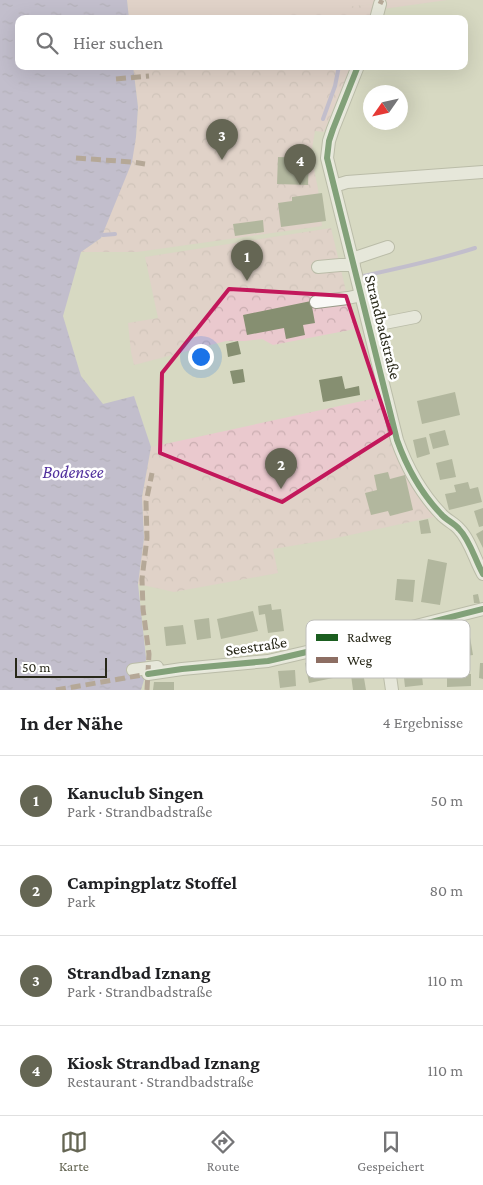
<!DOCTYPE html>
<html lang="de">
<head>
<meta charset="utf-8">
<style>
	body { margin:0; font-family:"Crimson Pro",serif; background:#f6f6f6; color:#202124 }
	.compass { position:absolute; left:363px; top:85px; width:45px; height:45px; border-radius:50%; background:#fff; box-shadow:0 5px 20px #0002; rotate:236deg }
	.scale { position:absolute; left:15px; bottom:12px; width:92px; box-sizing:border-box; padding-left:5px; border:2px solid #282819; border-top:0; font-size:14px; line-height:18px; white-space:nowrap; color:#282819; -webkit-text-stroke:4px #fff; paint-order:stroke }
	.you { position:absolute; left:200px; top:356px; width:18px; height:18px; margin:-12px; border:4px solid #fff; border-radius:50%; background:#1a73e8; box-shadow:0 0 0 8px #1a73e833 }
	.badge { display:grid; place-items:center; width:32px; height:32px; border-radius:50%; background:#656654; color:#fff; font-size:16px; font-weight:700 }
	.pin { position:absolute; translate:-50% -41px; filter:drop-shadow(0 1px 2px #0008) }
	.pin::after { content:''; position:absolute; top:26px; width:18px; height:15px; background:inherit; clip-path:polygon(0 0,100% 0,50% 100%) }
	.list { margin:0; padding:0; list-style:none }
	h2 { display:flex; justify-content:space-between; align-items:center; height:65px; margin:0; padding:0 20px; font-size:21px }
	h2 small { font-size:16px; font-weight:400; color:#757577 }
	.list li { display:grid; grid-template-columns:32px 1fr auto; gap:15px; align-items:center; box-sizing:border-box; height:90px; padding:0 20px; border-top:1px solid #e0e0e0 }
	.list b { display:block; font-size:19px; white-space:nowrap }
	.list p { margin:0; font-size:16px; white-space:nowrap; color:#757577 }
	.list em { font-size:16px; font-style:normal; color:#757577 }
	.icon { flex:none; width:28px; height:28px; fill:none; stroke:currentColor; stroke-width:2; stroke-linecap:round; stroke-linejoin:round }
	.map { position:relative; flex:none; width:483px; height:690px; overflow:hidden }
	.search { position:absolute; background:#fff; box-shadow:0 5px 20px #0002; left:15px; right:15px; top:15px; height:55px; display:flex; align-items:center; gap:12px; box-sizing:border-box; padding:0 18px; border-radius:10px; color:#757577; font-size:19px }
	.sheet { height:425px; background:#fff }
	nav { display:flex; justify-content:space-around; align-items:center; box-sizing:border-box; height:70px; border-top:1px solid #e0e0e0; background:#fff; font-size:14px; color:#757577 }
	nav a { display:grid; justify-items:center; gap:2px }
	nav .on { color:#656654 }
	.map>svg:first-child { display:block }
	.green { fill:#eac9ce }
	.forest { fill:url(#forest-crowns) }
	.water { fill:url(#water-ripples) }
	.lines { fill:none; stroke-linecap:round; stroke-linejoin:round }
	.stream { stroke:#a99ed7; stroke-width:4 }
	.building { fill:#868f71 }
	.minor-casing { stroke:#989a88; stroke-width:14 }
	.minor { stroke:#f9f9f6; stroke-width:12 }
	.quiet { stroke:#8d6e63; stroke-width:5; stroke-dasharray:10 5; stroke-linecap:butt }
	.cycleway-casing { stroke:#fff; stroke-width:9 }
	.cycleway { stroke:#1b5e20; stroke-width:6 }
	.marked { fill:none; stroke:#c2185b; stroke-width:4; stroke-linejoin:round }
	.labels { text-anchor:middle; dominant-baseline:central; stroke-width:5; stroke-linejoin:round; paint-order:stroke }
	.street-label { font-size:16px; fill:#282819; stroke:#fff }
	.water-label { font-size:18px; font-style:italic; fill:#51319d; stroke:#fff }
	.key { fill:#fff; stroke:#bebeba; stroke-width:1 }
	.key-label { font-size:14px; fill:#282819 }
</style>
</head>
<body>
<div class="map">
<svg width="483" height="690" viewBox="0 0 483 690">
	<defs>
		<pattern id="forest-crowns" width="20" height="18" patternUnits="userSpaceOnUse" patternTransform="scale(1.25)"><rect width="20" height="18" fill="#eac9ce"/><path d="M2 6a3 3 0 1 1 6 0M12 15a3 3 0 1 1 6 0" fill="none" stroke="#c9adb0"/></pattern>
		<pattern id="water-ripples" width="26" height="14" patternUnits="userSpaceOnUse" patternTransform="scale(1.25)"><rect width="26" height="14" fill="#a99ed7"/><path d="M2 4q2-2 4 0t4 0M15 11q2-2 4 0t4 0" fill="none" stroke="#8a81ae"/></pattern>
	</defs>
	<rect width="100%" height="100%" fill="#d7d9c2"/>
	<path class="green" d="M127 0H376L374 4 253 19H129Z
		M386 0H447L383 9Z"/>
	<path class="forest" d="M374 4 371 19H231Z
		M133 66H351L324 132 315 131 311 155 318 189 322 226 137 252H81L101 238 136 137 138 107Z
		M331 228 355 329 273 345 262 339 244 341H226L134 365 131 352 128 323 158 318 145 257Z
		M381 397 438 516 327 540 273 549 278 573 174 592 138 584 144 538 142 497 151 447Z"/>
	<path class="water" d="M0 0H127L129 19H19V66H133L138 107 136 137 132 162 101 238 81 252 63 316 81 376 103 404 134 396 151 447 142 497 144 538 138 584 146 658 144 680 141 690H0Z"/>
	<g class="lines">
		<path class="stream" d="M133 68 141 67
			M323 119 335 86 339 66
			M103 235 115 234
			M363 276C400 268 438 260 475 248"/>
	</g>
	<path class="building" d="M278 157 309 158 308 185 277 184Z
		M322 193 326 221 281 227 278 203 292 201V197Z
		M263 220 264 232 235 236 233 224Z
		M311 301 315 323 303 325 305 335 286 339 284 328 247 335 243 315Z
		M238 341 241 354 228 357 226 344Z
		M243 369 245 382 233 384 230 371Z
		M342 376 345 389 359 386 360 395 323 402 319 380Z
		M455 392 460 415 422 424 417 401Z
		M445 430 449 445 433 449 429 434Z
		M426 437 430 454 417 458 413 440Z
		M452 459 456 477 440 480 436 463Z
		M388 472 390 479 405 475 413 510 390 516 388 511 371 515 365 493 377 490 374 475Z
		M468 482 470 489 478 487 482 502 449 510 445 494 456 492 454 485Z
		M483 508V526L479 527 474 511Z
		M428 519 431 533 421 534 419 521Z
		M483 530V548L476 534Z
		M428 559 447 563 440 605 421 602Z
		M397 579 415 580 413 602 395 600Z
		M478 594 480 603H474L473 595Z
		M271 604 272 610 281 609 284 631 268 633 265 614 259 615 258 606Z
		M253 611 258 631 221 639 217 619Z
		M209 618 211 638 197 640 194 620Z
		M183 625 186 644 166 646 164 627Z
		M469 631 473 655 434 660 431 642 443 640 442 635Z
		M379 647 383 669 363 672 366 690H353L351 675 342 677 339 654Z
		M329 658 333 678 309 683 305 663Z
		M420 658 423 685 405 687 402 660Z
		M480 663H483V679L479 678Z
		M295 670 296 686 280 688 278 671Z
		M447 674H471V686L447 687Z
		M154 682H174V690H153Z"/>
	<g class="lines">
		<defs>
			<path id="minor" d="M376 19 380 4
				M358 66 333 129 329 141 327 158 397 440C407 468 420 492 441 514 446 520 454 523 459 529 470 540 475 560 483 574
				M334 186 347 182 483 172
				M352 259 388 247
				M318 267 340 265H354
				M316 302 348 298 362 295
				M369 326 415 317
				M384 634 392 690
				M133 670 157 667
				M148 674 182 669 268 661 384 634 483 609"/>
		</defs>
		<use href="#minor" class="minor-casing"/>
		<use href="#minor" class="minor"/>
		<path class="quiet" d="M380 4 382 0
			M116 79 149 76
			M76 158 132 162 145 164
			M56 690 148 674
			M147 690 149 654 143 609 142 579 147 538 146 502 152 473"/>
		<defs>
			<path id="cycleway" d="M358 66 333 129 329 141 327 158 397 440C407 468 420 492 441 514 446 520 454 523 459 529 470 540 475 560 483 574
				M148 674 182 669 268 661 384 634 483 609"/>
		</defs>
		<use href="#cycleway" class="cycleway-casing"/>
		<use href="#cycleway" class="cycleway"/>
	</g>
	<path d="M0 0H483V690H0ZM229 289 346 296 391 433 282 502 160 453 162 373Z" fill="#d7d9c2" fill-opacity=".55" fill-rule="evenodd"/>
	<path class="marked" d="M229 289 346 296 391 433 282 502 160 453 162 373Z"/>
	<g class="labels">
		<g class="street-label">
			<text transform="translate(383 327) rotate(76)">Strandbadstraße</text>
			<text transform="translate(256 646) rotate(-8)">Seestraße</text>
		</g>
		<g class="water-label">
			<text x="73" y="472">Bodensee</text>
		</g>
	</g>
	<rect x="306" y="620" width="164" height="58" rx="8" class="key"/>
	<rect x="316" y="634" width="22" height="7" fill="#1b5e20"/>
	<rect x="316" y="657" width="22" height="6" fill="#8d6e63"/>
	<g class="key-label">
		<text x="347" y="642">Radweg</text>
		<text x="347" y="665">Weg</text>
	</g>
</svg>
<svg class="compass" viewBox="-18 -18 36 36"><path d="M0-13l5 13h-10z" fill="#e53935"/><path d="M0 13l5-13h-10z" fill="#757577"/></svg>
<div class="scale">50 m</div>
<div class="you"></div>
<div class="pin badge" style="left:247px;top:281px">1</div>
<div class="pin badge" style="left:281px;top:489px">2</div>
<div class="pin badge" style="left:222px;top:160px">3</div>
<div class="pin badge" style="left:300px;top:185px">4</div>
<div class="search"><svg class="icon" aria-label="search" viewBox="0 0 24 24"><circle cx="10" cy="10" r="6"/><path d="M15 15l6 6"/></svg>Hier suchen</div>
</div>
<section class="sheet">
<h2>In der Nähe<small>4 Ergebnisse</small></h2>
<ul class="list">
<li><span class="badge">1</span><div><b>Kanuclub Singen</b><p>Park · Strandbadstraße</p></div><em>50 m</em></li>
<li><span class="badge">2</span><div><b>Campingplatz Stoffel</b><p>Park</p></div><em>80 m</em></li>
<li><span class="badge">3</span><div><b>Strandbad Iznang</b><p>Park · Strandbadstraße</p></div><em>110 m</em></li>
<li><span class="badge">4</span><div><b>Kiosk Strandbad Iznang</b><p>Restaurant · Strandbadstraße</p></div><em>110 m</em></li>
</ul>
</section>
<nav>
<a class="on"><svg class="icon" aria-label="map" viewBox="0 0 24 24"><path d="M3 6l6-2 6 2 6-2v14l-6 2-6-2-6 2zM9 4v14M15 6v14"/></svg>Karte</a>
<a><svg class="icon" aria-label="directions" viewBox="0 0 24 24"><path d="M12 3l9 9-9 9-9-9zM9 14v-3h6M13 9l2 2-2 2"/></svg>Route</a>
<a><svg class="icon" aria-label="saved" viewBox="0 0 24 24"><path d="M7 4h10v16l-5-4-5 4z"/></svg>Gespeichert</a>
</nav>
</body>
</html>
